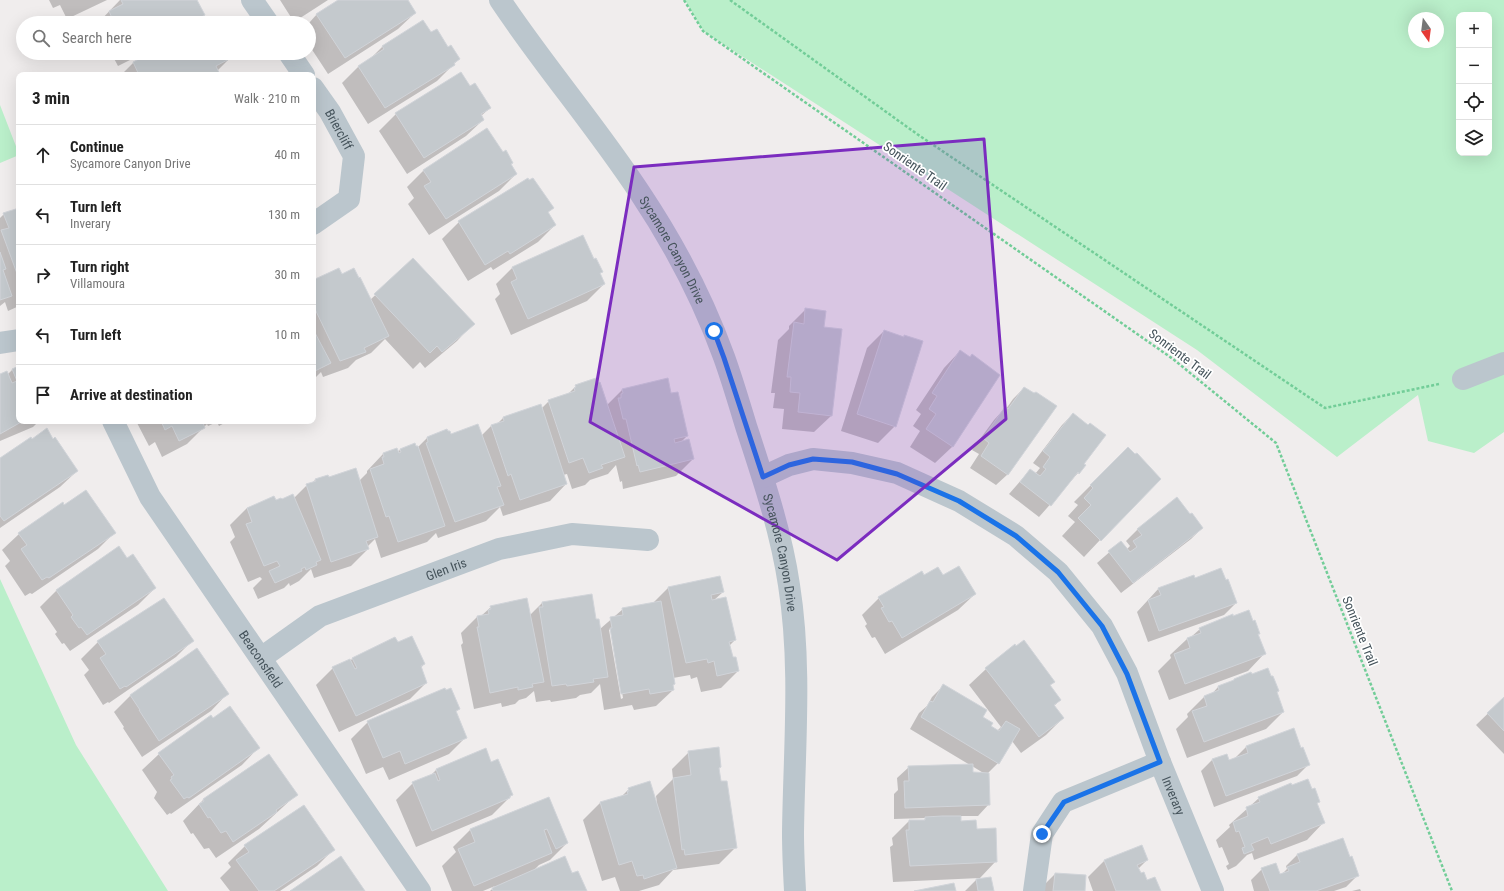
<!DOCTYPE html>
<html lang="en">
<head>
<meta charset="utf-8">
<style>
	body { margin:0; font-family:"Roboto Condensed",sans-serif; background:#f6f6f6; color:#222 }
	.controls { position:absolute; right:12px; top:12px; display:grid; overflow:hidden; border-radius:8px; box-shadow:0 4px 16px #0002 }
	.controls button { width:36px; height:36px; display:grid; place-items:center; padding:0; border:0; border-bottom:1px solid #e0e0e0; background:#fff; color:#222; font:20px sans-serif }
	.compass { position:absolute; left:1408px; top:12px; width:36px; height:36px; border-radius:50%; background:#fff; box-shadow:0 4px 16px #0002; rotate:166deg }
	.stop { position:absolute; width:12px; height:12px; margin:-9px; border:3px solid #1a73e8; border-radius:50%; background:#fff }
	.stop.end { background:#1a73e8; border-color:#fff; box-shadow:0 1px 4px #0008 }
	.list { margin:0; padding:0; list-style:none }
	h2 { display:flex; justify-content:space-between; align-items:center; height:52px; margin:0; padding:0 16px; font-size:17px }
	h2 small { font-size:13px; font-weight:400; color:#767676 }
	.list li { display:grid; grid-template-columns:26px 1fr auto; gap:12px; align-items:center; box-sizing:border-box; height:60px; padding:0 16px; border-top:1px solid #e0e0e0 }
	.list b { display:block; font-size:15px; white-space:nowrap }
	.list p { margin:0; font-size:13px; white-space:nowrap; color:#767676 }
	.list em { font-size:13px; font-style:normal; color:#767676 }
	.icon { flex:none; width:22px; height:22px; fill:none; stroke:currentColor; stroke-width:2; stroke-linecap:round; stroke-linejoin:round }
	.map { position:relative; flex:none; width:1504px; height:891px; overflow:hidden }
	.search { position:absolute; background:#fff; box-shadow:0 4px 16px #0002; left:16px; top:16px; width:300px; height:44px; display:flex; align-items:center; gap:10px; box-sizing:border-box; padding:0 14px; border-radius:22px; color:#767676; font-size:15px }
	.panel { position:absolute; background:#fff; box-shadow:0 4px 16px #0002; left:16px; top:72px; width:300px; height:352px; border-radius:8px }
	.map>svg:first-child { display:block }
	.green { fill:#baefca; fill-rule:evenodd }
	.shadow { fill:#0003; fill-rule:evenodd }
	.building { fill:#c4c9cd; stroke:#d1d4d9 }
	.lines { fill:none; stroke-linecap:round; stroke-linejoin:round }
	.path { stroke:#72cd98; stroke-width:2.5; stroke-dasharray:3 2; stroke-linecap:butt }
	.minor { stroke:#bbc6cd; stroke-width:22 }
	.route { stroke:#1a73e8; stroke-width:5 }
	.marked { fill:#7b2cbf; fill-opacity:0.2; stroke:#7b2cbf; stroke-width:3; stroke-linejoin:round }
	.labels { text-anchor:middle; dominant-baseline:central; stroke-width:3.5; stroke-linejoin:round; paint-order:stroke }
	.street-label { font-size:13px; fill:#45535b; stroke:#fff }
</style>
</head>
<body>
<div class="map">
<svg width="1504" height="891" viewBox="0 0 1504 891">
	<rect width="100%" height="100%" fill="#f0eded"/>
	<path class="green" d="M685 0H1504V432L1474 453 1428 441 1418 395 1337 457 1197 350 703 31ZM1459 15H1489V153H1459ZM1414 18H1438V42H1414Z
		M0 105 19 154V155L0 163Z
		M0 579 76 745 168 891H0Z"/>
	<path class="shadow" d="M49 0H107L67 19 60 5 53 8Z
		M120 0H196L204 15 196 23H98Z
		M280 0H328L294 22Z
		M340 0H407L415 13 398 29 328 74 309 45V23L317 14Z
		M431 34 459 59 437 81 368 124 342 83 358 67 369 60 383 46Z
		M111 53H144L118 66Z
		M153 53H227L230 58 217 71 219 75H121L133 63Z
		M461 73 470 87 490 108 481 116 483 120 466 136 407 174 379 131 396 114Z
		M510 165 516 174 499 191 429 235 408 204 414 198 407 187 424 170Z
		M528 179 553 208 547 213 555 225 538 242 493 270 491 267 468 281 442 239 459 222Z
		M19 209V306L8 311 5 302 0 306V218L4 214Z
		M413 260 473 324 457 341 425 368 420 362 413 369 385 339 371 353 356 360 348 368 323 377 321 372 313 380V282L342 275 370 300Z
		M593 261 602 272 599 274 604 284 587 301 511 335 495 299 500 294 496 284 513 267Z
		M806 309 823 328 831 416 814 432 782 429 784 409 773 408 775 393H771L778 340 789 329V326Z
		M884 331 922 342 895 426 878 443 841 431 867 348Z
		M960 351 999 375 952 447 935 463 910 447 920 431 913 426 921 414 916 410 944 368Z
		M19 367V421H39L33 427 0 441V376L7 375 12 370Z
		M576 386 607 405 622 390 671 394 687 436 680 443 693 459 676 476 623 489 622 481 620 482 616 465 608 474 590 480 585 485 572 489 567 474 563 475 566 484 550 501 503 516 500 507 486 521 438 538 436 533 427 542 381 558 375 539 367 547 368 549 351 566 314 578 311 569 299 581 290 586 289 583 284 588 258 599 253 588 262 579 260 577 248 582 230 542 235 537 230 525 247 508 274 497 276 502 293 499 307 485 311 484 315 480 328 476 329 478 359 481 367 473V471L383 454 397 452 400 450 415 445 416 448 418 447 427 438 451 435 481 436 491 426 497 424 503 418 541 409 549 401 567 395Z
		M1024 388 1008 474 996 485 970 468 979 454 972 450 994 420 1005 408 1006 409 1013 399Z
		M1073 414 1083 464 1078 473 1039 517 1009 494 1030 470 1035 474 1040 468 1033 463 1062 425Z
		M136 421H228L219 426 217 422 208 426 207 424 187 444 162 457 155 442 149 446Z
		M32 440H53L77 471 60 487 0 528V459Z
		M1128 448 1135 456 1100 540 1084 557 1062 536 1075 522 1068 516 1078 505 1074 502Z
		M64 506 114 533 98 549 32 594 30 593 25 596 5 566 10 561 2 550 19 534Z
		M1190 515 1202 528 1191 539 1121 593 1097 563 1121 542 1127 549 1130 546 1126 541 1138 529Z
		M127 560 155 588 138 605 70 651 64 643 62 644 55 634 57 632 40 607 57 590Z
		M921 572 924 577 943 576 975 594 958 610 885 654 875 637 872 638 865 626 867 624 862 615 879 598Z
		M1194 579 1236 603 1224 615 1148 642 1137 612 1159 588Z
		M668 588 723 592 713 601 735 640 729 646 738 671 721 688 701 692 697 677 691 679 690 675 673 678 674 684 672 686 673 690 656 706 634 710 632 705 604 710 600 684 591 693 580 695 576 698 551 702 550 700 536 702 534 691 526 698 519 700 515 704 502 707 501 703 474 709 461 645 463 643 461 633 477 617 481 616 491 607 530 615 542 603 595 620 600 629 623 609 652 604ZM611 628 623 698 621 699 609 630Z
		M1253 622 1259 633 1257 635 1264 654 1248 671 1169 700 1158 671 1171 658 1170 655 1187 639 1191 637 1200 629Z
		M395 638 398 644 424 664 421 668 426 683 410 699 339 732 316 685 333 668 350 661 352 659Z
		M192 641 176 657 109 703 108 702 103 705 84 675 89 670 81 659 98 642Z
		M986 669 1054 682 1049 686 1060 700 1054 706 1063 718 1046 735 1021 753 1012 741 998 763 988 773 989 804 978 816H960V822L976 830 996 861 980 878 893 882 890 847 893 845 892 838 909 821H923L926 818 894 819V794L898 790 897 778 909 767 970 765 910 729 919 713 927 706 932 697 943 686 982 717 990 727 997 731 1001 727 969 685ZM972 766 985 774 972 773Z
		M1251 673 1276 693 1283 712 1266 729 1187 758 1176 729 1188 717 1187 714 1204 697 1211 695 1218 687Z
		M227 694 211 711 142 757 123 728 124 727 114 712 131 695Z
		M1504 698V754L1476 725Z
		M459 709 455 712 466 737 449 754 389 780 383 767 366 774 351 739 368 722Z
		M1293 729 1300 749 1308 765 1297 776 1214 807 1201 771 1212 760 1226 755 1228 761 1235 758 1246 747Z
		M258 748 242 765 171 814 170 813 167 815 154 798 157 792 142 770 159 754Z
		M486 749 491 763 512 795 492 815 416 847 396 800 413 783 431 775 436 770Z
		M689 752 718 769 736 847 719 864 673 870 659 885 639 891H620L615 877 602 881 583 820 600 803 621 797 629 789 657 803 656 796 673 779 672 769Z
		M269 755 296 795 259 829 216 858 209 848 204 849 193 833 191 834 183 821 203 800Z
		M1291 786 1312 790 1319 802 1316 804 1323 823 1307 840 1254 860 1252 853 1247 855 1236 866 1228 870 1226 866 1229 864 1222 847 1219 848 1216 840 1230 827 1229 825 1259 798Z
		M549 798 567 843 550 860 539 865 532 872 572 874 585 891H490L495 886 483 891H452L442 866 456 852 453 847 470 830Z
		M1343 839 1349 858 1358 875 1346 887 1334 891H1254L1251 880 1262 869 1280 876 1287 869 1286 866 1297 855Z
		M245 846 334 849 317 866 280 891H230L220 878 231 867 228 863Z
		M1147 860 1138 869 1147 881 1160 891H1093L1088 877 1104 861Z
		M1055 874 1085 875 1084 891H1038Z
		M990 878 993 891H965L976 880Z
		M1360 889 1361 891H1352Z"/>
	<path class="building" d="M121 0H197L205 15 190 23H114L109 11 123 4Z
		M338 0H408L416 13 345 58 316 14Z
		M423 20 431 32 437 29 448 47 451 45 460 59 454 63 455 65 385 108 358 66 384 49 382 46Z
		M151 53H229L231 58 216 66 220 75H139L133 62Z
		M461 72 470 86 475 83 491 108 481 114 484 120 424 158 395 113Z
		M487 128 503 152 506 150 513 163 511 164 517 174 446 219 424 186 431 182 423 170Z
		M528 178 529 180 533 178 554 208 548 212 556 225 510 254 508 251 485 265 458 221Z
		M19 208V279L1 230 9 228 3 213Z
		M583 235 594 259 596 258 603 272 600 273 605 284 528 319 511 282 517 279 512 267Z
		M0 252 6 269 3 270 12 296 0 300Z
		M413 258 475 324 442 352 437 346 430 353 374 294Z
		M339 268 342 274 354 268 359 278 360 277 389 336 364 348 366 352 340 361 313 305V280Z
		M805 308 826 311 824 327 842 329 832 416 798 412 800 393 790 392 791 377H787L794 322 804 324Z
		M313 329 331 363 315 371 314 369 313 370Z
		M884 330 904 337V335L923 341 896 427 857 414Z
		M960 350 970 357 972 354 1000 375 953 447 926 429 936 414 929 409 937 396 932 393Z
		M19 366V421H28L24 423 23 421 0 434V374L7 371 12 383 17 381 12 369Z
		M596 378 598 383 600 382 625 457 601 465 603 468 589 473 583 458 569 463 548 400 575 391 574 388 576 387 575 385Z
		M668 378 671 393 678 392 688 436 674 439 675 443 689 439 694 459 640 472 638 465 637 466 626 419H623L618 398H621V394L623 393 622 389Z
		M1024 387 1034 393 1036 392 1057 406 1008 475 981 456 989 443 983 438 1005 407 1008 409Z
		M541 404 567 484 520 500 511 474 508 476 491 425 504 421 503 417Z
		M1073 413 1088 425 1090 423 1106 435 1084 464 1086 465 1079 474 1078 472 1051 506 1020 482 1030 469 1040 476 1046 469 1043 467 1050 457 1043 451Z
		M161 421H205L206 422 203 423 205 428 179 441 172 426 165 430Z
		M478 424 501 486 497 487 504 505 455 522 426 443 428 442 427 437 447 429 448 431H450L451 434Z
		M47 428 53 439 55 437 78 471 4 521 0 516V458L31 437 32 439Z
		M415 443 416 446H418L445 526 398 542 389 516 386 517 370 469 384 464 382 457H384L383 453 397 448 399 453 401 452 400 449Z
		M1128 447 1135 454 1137 453 1161 479 1101 541 1078 518 1091 505 1084 498 1093 488 1090 485Z
		M356 468 378 537 366 541 369 549 331 562 306 484 316 481 315 479 328 475 329 477Z
		M86 490 116 533 49 578 47 577 42 580 21 549 27 545 18 533 63 502 64 505Z
		M293 494 321 560 316 562 317 565 306 570 305 567 301 569 302 571 275 583 269 571 280 566 277 561 264 566 246 524 252 522 247 508 274 496 276 500 281 498 282 499Z
		M1177 497 1190 514 1192 513 1203 528 1133 583 1108 551 1121 541 1130 552 1137 547 1133 541 1142 535 1137 529Z
		M119 546 127 558 133 554 156 588 87 635 81 627 79 628 71 617 73 615 56 590Z
		M959 566 976 594 902 638 892 621 889 622 881 608 884 607 878 597 922 571 924 575 938 567 943 575Z
		M1221 568 1226 580 1228 579 1237 603 1159 631 1148 600 1161 595 1158 588 1194 575 1195 578Z
		M720 576 724 592 711 595 712 600 726 597 736 640 729 642 733 657H736L739 671 717 676 714 661 708 663 707 659 686 663 668 587Z
		M592 594 596 619H599L608 677 593 679 594 682 567 686 566 684 552 686 539 607H543L542 602Z
		M164 598 194 641 126 687 125 686 120 689 100 658 106 654 97 641Z
		M527 598 544 682 532 684 533 687 518 690V687L490 693 477 627H479L477 616 489 614 488 610 491 609 490 606Z
		M661 601 675 684 673 685 674 690 650 694 649 689 621 694 610 628H612L610 617 623 615 622 608Z
		M1249 610 1253 621 1255 620 1260 634H1258L1266 654 1185 684 1174 654 1190 648 1187 638 1201 633 1199 628 1233 614V616Z
		M412 636 425 664 421 666 427 683 356 716 332 667 350 659 355 669 357 668 352 658 395 637 398 642Z
		M1024 640 1055 682 1050 685 1061 700 1054 705 1064 718 1039 737 985 668 1015 644 1016 646Z
		M197 648 229 694 159 741 139 710H140L130 695Z
		M1268 668 1271 676H1273L1279 691 1277 692 1284 712 1204 742 1192 711 1207 706 1204 696 1219 690 1218 686 1234 680V679L1251 672 1252 674Z
		M943 684 987 710 983 717 993 723 991 726 999 731 1006 721 1020 729 999 764 921 717 930 701 933 702Z
		M445 688 446 690 451 688 460 709 456 711 467 738 405 764 400 751 383 758 367 721Z
		M1504 697V731L1487 713Z
		M230 706 260 748 189 798 187 797 184 799 170 780 172 779 171 777 174 775 158 753 211 715 213 718Z
		M1294 728 1301 748 1303 747 1310 765 1226 796 1212 759 1227 754 1229 760 1248 753 1246 746Z
		M719 747 721 767 719 768 721 781H727L737 848 685 855 684 849 682 850 673 778 691 775 688 751Z
		M486 748 491 762 498 759 513 795 510 796V798L432 831 412 782 435 773 438 781 440 780 436 769Z
		M269 754 298 795 276 810 277 812 233 842 226 831 221 833 210 817 208 818 199 804 204 801 203 799Z
		M973 764V772L989 773 990 805 905 808 904 781H909L908 766Z
		M1308 779 1312 789 1315 788 1320 802 1317 803 1325 823 1271 844 1268 837 1251 844 1254 850 1244 854 1242 848 1245 847 1239 831 1236 832 1233 822 1248 816 1246 807 1260 802 1258 797 1291 783 1292 785Z
		M650 781 677 868 644 879 643 875 637 876 632 861 619 865 600 802 628 794 627 791H629L628 788Z
		M549 797 568 843 556 849 547 829 544 830 552 853 474 886 458 849 475 842 470 829Z
		M304 805 335 850 274 891H259L236 860 249 852 244 845Z
		M942 816H961V821L976 820 977 829 996 828 997 862 910 866 906 830H909V820H925V817Z
		M1343 838 1350 857 1352 856 1359 876 1316 891H1270L1261 868 1276 863 1280 874 1289 871 1287 867 1300 862 1297 854Z
		M1142 845 1148 860 1137 865 1141 873 1144 872 1147 880 1155 877 1161 891H1116L1104 860Z
		M341 856 365 891H290Z
		M565 856 572 873 578 871 587 891H493L492 888Z
		M1055 873 1086 875 1085 891H1053Z
		M991 877 994 891H978L976 879Z
		M954 883 956 891H914Z"/>
	<g class="lines">
		<path class="path" d="M684 0 703 31 1173 359 1276 443 1452 891
			M730 0 917 134 1325 408 1439 384"/>
		<g class="minor">
			<path d="M252 0 268 23"/>
			<path id="s1" d="M500 0C544 66 596 126 640 193 674 244 703 299 724 357 732 379 739 403 746 426 763 478 781 531 789 585 802 667 794 750 793 833 793 852 794 872 795 891"/>
			<path d="M289 53 304 75"/>
			<path id="s2" d="M313 88 330 112 354 156 349 199 313 224"/>
			<path d="M0 343 19 340"/>
			<path d="M1463 379 1504 363"/>
			<path id="s3" d="M113 421 150 497 420 891"/>
			<path id="s4" d="M763 477 789 465 813 459 852 463 897 473 959 501 1016 536 1058 572 1102 626 1127 673 1160 762 1213 891"/>
			<path id="s5" d="M261 658 320 616 499 549 572 534 648 540"/>
			<path d="M1034 891 1042 834 1063 802 1160 762"/>
		</g>
	</g>
	<g class="lines">
		<path class="route" d="M714 331 724 358 763 477 789 465 813 459 852 462 897 474 959 501 1016 536 1058 572 1102 626 1127 674 1160 762 1064 802 1042 834"/>
	</g>
	<path class="marked" d="M984 139 1006 419 837 560 590 422 634 167Z"/>
	<g class="labels">
		<g class="street-label">
			<text stroke="none"><textPath href="#s2" startOffset="49">Briercliff</textPath></text>
			<text transform="translate(915 166) rotate(35)">Sonriente Trail</text>
			<text stroke="none"><textPath href="#s1" startOffset="304">Sycamore Canyon Drive</textPath></text>
			<text transform="translate(1180 354) rotate(37)">Sonriente Trail</text>
			<text stroke="none"><textPath href="#s1" startOffset="627">Sycamore Canyon Drive</textPath></text>
			<text stroke="none"><textPath href="#s5" startOffset="207">Glen Iris</textPath></text>
			<text transform="translate(1360 631) rotate(68)">Sonriente Trail</text>
			<text stroke="none"><textPath href="#s3" startOffset="281">Beaconsfield</textPath></text>
			<text stroke="none"><textPath href="#s4" startOffset="583">Inverary</textPath></text>
		</g>
	</g>
</svg>
<div class="controls">
<button>+</button>
<button>−</button>
<button><svg class="icon" aria-label="locate" viewBox="0 0 24 24"><circle cx="12" cy="12" r="6"/><path d="M12 2v4M12 18v4M2 12h4M18 12h4"/></svg></button>
<button><svg class="icon" aria-label="layers" viewBox="0 0 24 24"><path d="M12 4l9 5-9 5-9-5zM3 14l9 5 9-5"/></svg></button>
</div>
<svg class="compass" viewBox="-18 -18 36 36"><path d="M0-13l5 13h-10z" fill="#e53935"/><path d="M0 13l5-13h-10z" fill="#767676"/></svg>
<div class="stop" style="left:714px;top:331px"></div>
<div class="stop end" style="left:1042px;top:834px"></div>
<div class="search"><svg class="icon" aria-label="search" viewBox="0 0 24 24"><circle cx="10" cy="10" r="6"/><path d="M15 15l6 6"/></svg>Search here</div>
<section class="panel">
<h2>3 min<small>Walk · 210 m</small></h2>
<ul class="list">
<li><svg class="icon" aria-label="ahead" viewBox="0 0 24 24"><path d="M12 20V5M6 11l6-6 6 6"/></svg><div><b>Continue</b><p>Sycamore Canyon Drive</p></div><em>40 m</em></li>
<li><svg class="icon" aria-label="left" viewBox="0 0 24 24"><path d="M17 20v-9H6M10 6l-5 5 5 5"/></svg><div><b>Turn left</b><p>Inverary</p></div><em>130 m</em></li>
<li><svg class="icon" aria-label="right" viewBox="0 0 24 24"><path d="M7 20v-9h11M14 6l5 5-5 5"/></svg><div><b>Turn right</b><p>Villamoura</p></div><em>30 m</em></li>
<li><svg class="icon" aria-label="left" viewBox="0 0 24 24"><path d="M17 20v-9H6M10 6l-5 5 5 5"/></svg><div><b>Turn left</b></div><em>10 m</em></li>
<li><svg class="icon" aria-label="arrive" viewBox="0 0 24 24"><path d="M6 21V4h12l-3 4 3 4H6"/></svg><div><b>Arrive at destination</b></div></li>
</ul>
</section>
</div>
</body>
</html>
